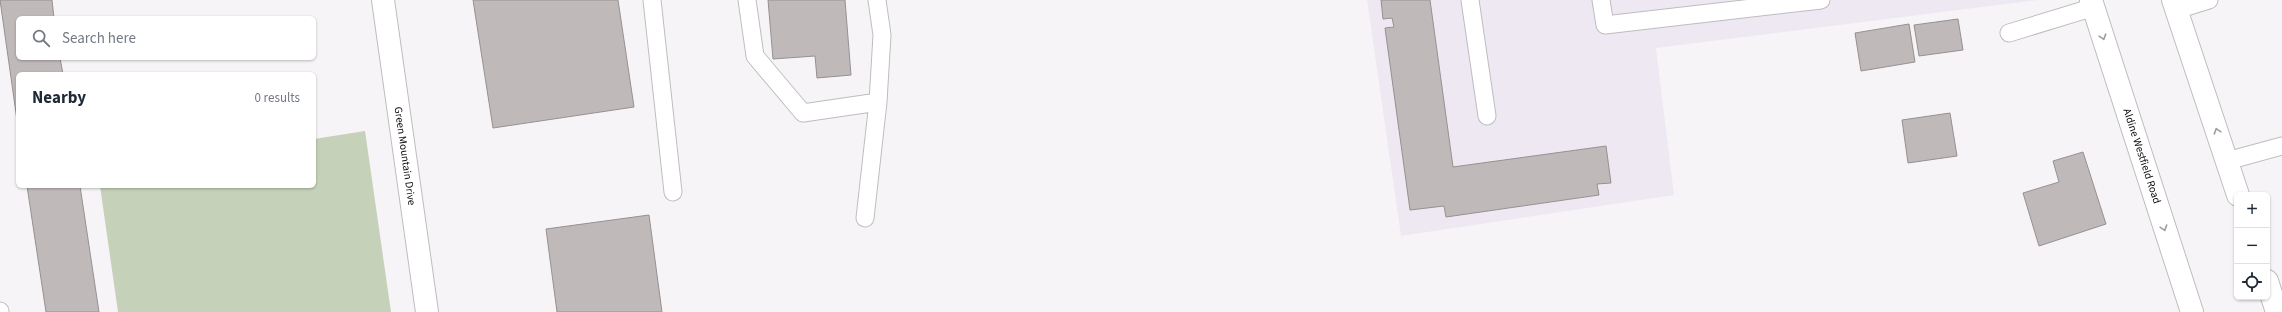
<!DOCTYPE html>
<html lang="en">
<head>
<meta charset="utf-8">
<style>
	body { margin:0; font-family:"Source Sans 3",sans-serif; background:#f2f2f3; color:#1f2937 }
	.controls { position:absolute; right:12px; bottom:12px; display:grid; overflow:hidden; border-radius:6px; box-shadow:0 1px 3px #0004 }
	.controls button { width:36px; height:36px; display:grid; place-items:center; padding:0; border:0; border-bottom:1px solid #e0e1e3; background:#fff; color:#1f2937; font:20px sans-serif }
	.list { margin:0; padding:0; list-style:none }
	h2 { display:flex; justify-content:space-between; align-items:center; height:52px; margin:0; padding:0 16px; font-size:17px }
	h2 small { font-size:13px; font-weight:400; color:#747a83 }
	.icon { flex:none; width:22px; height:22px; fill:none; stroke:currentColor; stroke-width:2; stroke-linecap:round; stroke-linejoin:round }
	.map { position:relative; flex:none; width:2282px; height:312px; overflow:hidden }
	.search { position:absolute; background:#fff; box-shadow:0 1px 3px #0004; left:16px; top:16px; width:300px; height:44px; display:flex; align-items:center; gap:10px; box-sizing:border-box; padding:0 14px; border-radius:6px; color:#747a83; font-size:15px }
	.panel { position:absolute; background:#fff; box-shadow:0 1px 3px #0004; left:16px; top:72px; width:300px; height:116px; border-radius:6px }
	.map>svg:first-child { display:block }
	.built { fill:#eee8f3 }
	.green { fill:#c5d1b9 }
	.building { fill:#bfbab9; stroke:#969190 }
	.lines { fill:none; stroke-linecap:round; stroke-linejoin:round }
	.lane-casing { stroke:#bfbcc0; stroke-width:19 }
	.street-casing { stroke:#bfbcc0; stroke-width:24 }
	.secondary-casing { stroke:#bfbcc0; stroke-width:24 }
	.lane { stroke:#fff; stroke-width:17 }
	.street { stroke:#fff; stroke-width:22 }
	.secondary { stroke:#fff; stroke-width:22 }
	.oneway { stroke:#9f9e9f }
	.labels { text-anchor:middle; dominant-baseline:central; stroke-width:3.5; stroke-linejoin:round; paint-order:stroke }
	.street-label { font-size:11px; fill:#0e0d0e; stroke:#fff }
</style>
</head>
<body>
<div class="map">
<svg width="2282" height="312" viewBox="0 0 2282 312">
	<rect width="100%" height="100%" fill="#f7f4f8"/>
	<path class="built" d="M1367 0H2038L1656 48 1674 195 1401 236Z"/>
	<path class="green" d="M365 131 391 312H118L100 186H314V139Z"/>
	<path class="building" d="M0 0H52L54 18H18V58H60L63 74H18V127Z
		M473 0H618L634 107 493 128Z
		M768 0H845L851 75 817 78 815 56 773 59Z
		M1381 0H1430L1453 167 1606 146 1611 183 1597 184 1599 195 1446 217 1444 206 1410 210 1385 28 1394 27 1392 18 1383 19Z
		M1958 19 1963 50 1919 56 1914 25Z
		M1909 24 1915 62 1861 71 1855 33Z
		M1950 113 1957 156 1908 163 1902 120Z
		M2083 152 2106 224 2039 246 2023 193 2059 182 2053 161Z
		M27 186H80L99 312H46Z
		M649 215 662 312H557L546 229Z"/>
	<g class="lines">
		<defs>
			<path id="lane" d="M652 0 673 192
				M747 0 755 56 803 113 878 102 882 35 877 0
				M1470 0 1487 116
				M1601 0 1605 25 1821 0
				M2177 10 2209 0
				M2009 33 2094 7
				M2227 161 2282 146
				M865 218 878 102
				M0 311V312"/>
			<path id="street" d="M383 0 427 312"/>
			<path id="secondary" d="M2091 0 2192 312
				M2173 0 2238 195
				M2267 281 2277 312"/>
		</defs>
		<use href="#lane" class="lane-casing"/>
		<use href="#street" class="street-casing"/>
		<use href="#secondary" class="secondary-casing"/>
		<use href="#lane" class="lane"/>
		<use href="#street" class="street"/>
		<use href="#secondary" class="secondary"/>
	</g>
	<defs><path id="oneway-chevron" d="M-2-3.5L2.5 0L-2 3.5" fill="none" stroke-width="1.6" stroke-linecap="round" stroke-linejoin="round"/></defs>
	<g class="oneway">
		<use href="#oneway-chevron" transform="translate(2103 37) rotate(72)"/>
		<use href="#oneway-chevron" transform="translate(2217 131) rotate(-108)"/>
		<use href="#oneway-chevron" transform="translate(2164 228) rotate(72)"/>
	</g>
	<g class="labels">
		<g class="street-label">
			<text transform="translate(405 156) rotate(82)">Green Mountain Drive</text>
			<text transform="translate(2142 156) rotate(72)">Aldine Westfield Road</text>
		</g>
	</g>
</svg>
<div class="controls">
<button>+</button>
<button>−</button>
<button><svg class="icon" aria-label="locate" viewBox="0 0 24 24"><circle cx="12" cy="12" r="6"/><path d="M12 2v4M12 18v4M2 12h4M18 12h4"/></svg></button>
</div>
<div class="search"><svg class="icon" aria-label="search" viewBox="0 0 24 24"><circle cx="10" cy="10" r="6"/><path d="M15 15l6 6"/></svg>Search here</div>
<section class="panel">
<h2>Nearby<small>0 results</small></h2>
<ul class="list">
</ul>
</section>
</div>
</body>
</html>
